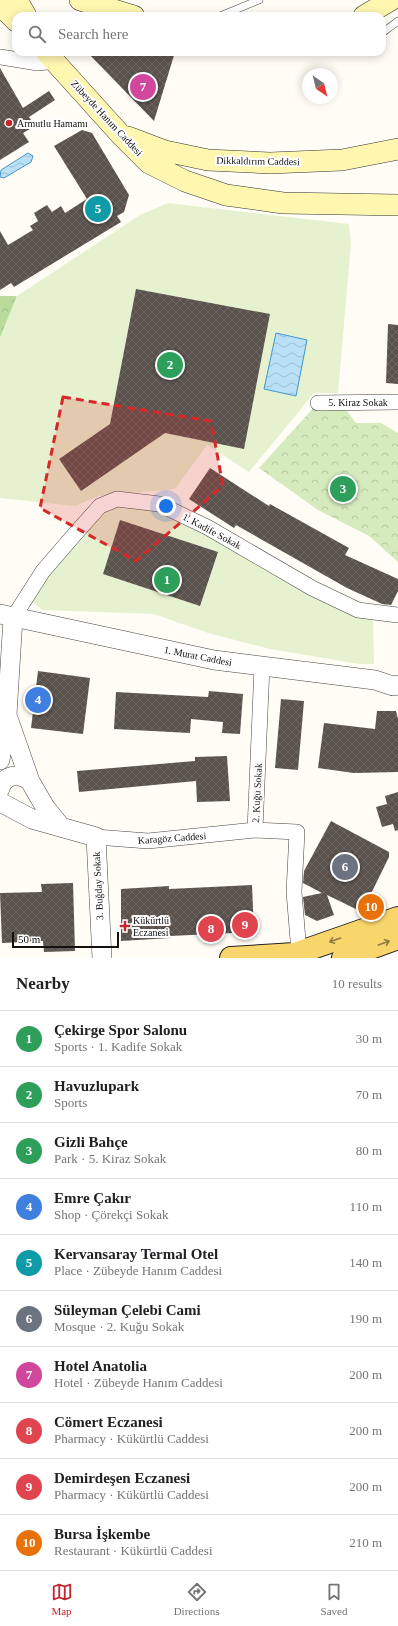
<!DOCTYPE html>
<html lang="en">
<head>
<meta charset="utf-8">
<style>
	body { margin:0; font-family:"Times New Roman",serif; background:#f6f6f6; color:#202124 }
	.compass { position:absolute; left:302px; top:68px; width:36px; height:36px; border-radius:50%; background:#fff; box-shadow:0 2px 10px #0003; rotate:145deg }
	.scale { position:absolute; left:12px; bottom:10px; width:107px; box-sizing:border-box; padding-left:4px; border:2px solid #111; border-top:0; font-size:11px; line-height:14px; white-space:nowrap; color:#111; -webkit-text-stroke:3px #fff; paint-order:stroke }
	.you { position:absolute; left:166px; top:506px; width:14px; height:14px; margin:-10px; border:3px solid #fff; border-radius:50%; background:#1a73e8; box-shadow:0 0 0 6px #1a73e833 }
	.badge { display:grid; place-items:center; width:26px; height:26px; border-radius:50%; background:#c4262e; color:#fff; font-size:13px; font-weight:700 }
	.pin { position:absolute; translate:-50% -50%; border:2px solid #fff; box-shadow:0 1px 4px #0006 }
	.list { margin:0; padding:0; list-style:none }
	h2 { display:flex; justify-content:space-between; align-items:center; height:52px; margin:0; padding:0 16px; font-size:17px }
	h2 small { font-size:13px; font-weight:400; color:#757577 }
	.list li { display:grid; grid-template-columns:26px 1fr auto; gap:12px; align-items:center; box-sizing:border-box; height:56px; padding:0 16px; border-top:1px solid #e0e0e0 }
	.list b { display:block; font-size:15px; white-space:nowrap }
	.list p { margin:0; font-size:13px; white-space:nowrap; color:#757577 }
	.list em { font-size:13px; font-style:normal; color:#757577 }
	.icon { flex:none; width:22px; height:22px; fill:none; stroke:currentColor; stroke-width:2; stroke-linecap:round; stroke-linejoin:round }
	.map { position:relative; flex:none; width:398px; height:958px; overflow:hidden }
	.search { position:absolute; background:#fff; box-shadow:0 2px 10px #0003; left:12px; right:12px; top:12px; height:44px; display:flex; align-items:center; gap:10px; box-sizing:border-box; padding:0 14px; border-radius:12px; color:#757577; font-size:15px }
	.sheet { height:612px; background:#fff }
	nav { display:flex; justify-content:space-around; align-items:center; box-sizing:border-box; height:56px; border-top:1px solid #e0e0e0; background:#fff; font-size:11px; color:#757577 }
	nav a { display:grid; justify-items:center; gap:2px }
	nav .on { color:#c4262e }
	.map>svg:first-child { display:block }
	.forest { fill:url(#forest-crowns) }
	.park { fill:url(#park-crowns) }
	.pitch { fill:#e6f2cf }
	.water { fill:url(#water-waves); stroke:#3f96cf }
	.building { fill:url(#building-cross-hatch) }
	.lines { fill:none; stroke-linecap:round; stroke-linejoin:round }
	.service-casing { stroke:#444; stroke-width:8 }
	.minor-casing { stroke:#444; stroke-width:16 }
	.tertiary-casing { stroke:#444; stroke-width:20 }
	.secondary-casing { stroke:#333; stroke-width:22 }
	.primary-casing { stroke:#222; stroke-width:24 }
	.service { stroke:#fff; stroke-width:7 }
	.minor { stroke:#fff; stroke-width:15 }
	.tertiary { stroke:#fff; stroke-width:19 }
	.secondary { stroke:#fff6b0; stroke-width:21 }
	.primary { stroke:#f9d66b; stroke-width:22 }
	.oneway { stroke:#917d42 }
	.marked { fill:#d62828; fill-opacity:0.2; stroke:#d62828; stroke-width:3; stroke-dasharray:8 5; stroke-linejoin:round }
	.poi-dot { fill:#c4262e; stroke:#fff; stroke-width:1.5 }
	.labels { text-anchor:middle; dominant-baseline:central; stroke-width:4; stroke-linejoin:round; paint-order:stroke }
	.street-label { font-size:10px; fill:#111; stroke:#fff }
	.poi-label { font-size:10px; fill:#111; stroke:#fff; text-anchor:start }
</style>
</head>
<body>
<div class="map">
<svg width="398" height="958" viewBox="0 0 398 958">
	<defs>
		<pattern id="forest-crowns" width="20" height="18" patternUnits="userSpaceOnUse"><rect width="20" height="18" fill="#b9dc9c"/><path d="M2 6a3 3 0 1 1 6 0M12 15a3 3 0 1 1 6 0" fill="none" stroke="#9ebc85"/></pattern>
		<pattern id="park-crowns" width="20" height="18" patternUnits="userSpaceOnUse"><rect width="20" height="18" fill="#d5ebbd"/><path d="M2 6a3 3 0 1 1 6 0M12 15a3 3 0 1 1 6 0" fill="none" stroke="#b6c8a1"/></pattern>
		<pattern id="water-waves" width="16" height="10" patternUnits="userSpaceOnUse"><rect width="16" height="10" fill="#b9e0f7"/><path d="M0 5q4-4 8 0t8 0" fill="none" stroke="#9ebfd3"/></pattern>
		<pattern id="building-cross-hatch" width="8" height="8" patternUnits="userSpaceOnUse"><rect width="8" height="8" fill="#5a524d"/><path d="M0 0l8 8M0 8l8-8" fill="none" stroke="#6d6662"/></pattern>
	</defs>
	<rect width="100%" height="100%" fill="#fffdf5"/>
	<path class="forest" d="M0 296H17L0 340Z"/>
	<path class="park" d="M318 403H341L356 423H381L398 433V562L369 536 318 510 259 468Z"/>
	<path class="pitch" d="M168 203 349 224 351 244 338 393H314L249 472 207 445 175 489 99 496 75 506 0 498V337L17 296 140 215Z
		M159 504 373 612 374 664H359L270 649 208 633 154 614 42 610 27 596 100 506Z"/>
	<path class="water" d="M28 153 33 156 31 162 4 178 0 177 1 170Z
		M276 333 307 340 296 396 264 389Z"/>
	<path class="building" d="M87 52H175L154 121Z
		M0 68 23 108 49 91 55 100 29 117 35 126 23 133 29 142 0 160Z
		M82 130 92 133 129 195 124 212 117 216 121 222 14 287 11 283 0 290V231L8 245 33 230 30 226 38 221 34 213 47 205 52 212 61 206 65 213 87 199 54 146Z
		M136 289 270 314 244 449 165 433 81 491 59 459 110 424Z
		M388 324 398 325V384L386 383Z
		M210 468 269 506 270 504 349 548 345 555 398 579V591L391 605 382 604 347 588 236 525 234 528 189 499Z
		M120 520 218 552 200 606 103 574Z
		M38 671 90 678 83 734 31 728Z
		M209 691 243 694 240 734 222 733 223 722 191 719 190 733 114 729 116 692 208 697Z
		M281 699 304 701 298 770 275 768Z
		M377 711H396L398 719V772L354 773 318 768 324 723 375 729Z
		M227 756 230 801 197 802 196 781 79 792 77 771 195 761V757Z
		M398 792V830L395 831 393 824 382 827 376 807 387 804 385 796Z
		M331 821 389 852V857L362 912 327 895 334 915 317 921 305 915 303 897 322 893 303 883 304 871Z
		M73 883 75 951 44 952 43 941 2 943 0 893 42 892 41 884Z
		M252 885 254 932 170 936V938L121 941V889L169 886V889Z"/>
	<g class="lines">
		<defs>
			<path id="service" d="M220 16 259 0
				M382 33 398 21"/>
			<path id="minor" d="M0 57 38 63 55 61
				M318 403 398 402
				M13 618 43 571 75 534 100 506 117 499 159 504 207 527 312 588 358 610 398 615
				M262 666 255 830 297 832 294 892 299 952
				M96 837 148 841 255 830"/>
			<path id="tertiary" d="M0 614 214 660 375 680 393 686 398 685
				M8 718 30 781 45 807 61 827
				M0 760 7 715 13 618
				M0 789C3 775 19 772 30 781
				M0 802 32 819 96 837 102 958"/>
			<path id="secondary" d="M17 0 26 16
				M80 0 134 16
				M0 5 16 21
				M364 16 391 0
				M46 52 120 134 149 163 185 181 226 195 283 203 398 205
				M128 137 165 151 208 160 270 163 342 160 398 149"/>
			<path id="primary" d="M231 958 295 954 398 918
				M343 958 398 938"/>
		</defs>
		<use href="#service" class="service-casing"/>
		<use href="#minor" class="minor-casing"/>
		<use href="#tertiary" class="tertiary-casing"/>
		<use href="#secondary" class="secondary-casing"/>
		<use href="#primary" class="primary-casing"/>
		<use href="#service" class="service"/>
		<use href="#minor" class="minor"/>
		<use href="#tertiary" class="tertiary"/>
		<use href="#secondary" class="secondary"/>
		<use href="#primary" class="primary"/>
	</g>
	<defs><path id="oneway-shaft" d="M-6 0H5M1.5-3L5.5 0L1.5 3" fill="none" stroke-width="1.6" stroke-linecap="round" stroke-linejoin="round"/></defs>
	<g class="oneway">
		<use href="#oneway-shaft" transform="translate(335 940) rotate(161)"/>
		<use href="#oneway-shaft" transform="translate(384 943) rotate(-20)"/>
	</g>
	<path class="marked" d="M63 397 211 421 223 486 136 561 40 508Z"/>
	<g class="poi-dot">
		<circle cx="9" cy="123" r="4"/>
		<path d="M123 920h4v4h4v4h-4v4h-4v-4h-4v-4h4z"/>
	</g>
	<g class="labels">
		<g class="street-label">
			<text transform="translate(107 118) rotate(47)">Zübeyde Hanım Caddesi</text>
			<text transform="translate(258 161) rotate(1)">Dikkaldırım Caddesi</text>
			<text x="358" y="402">5. Kiraz Sokak</text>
			<text transform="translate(212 531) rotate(28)">1. Kadife Sokak</text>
			<text transform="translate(198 656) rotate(11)">1. Murat Caddesi</text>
			<text transform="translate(257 793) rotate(-87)">2. Kuğu Sokak</text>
			<text transform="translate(172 838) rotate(-4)">Karagöz Caddesi</text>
			<text transform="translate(98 886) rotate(-93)">3. Buğday Sokak</text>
		</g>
		<g class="poi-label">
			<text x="17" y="123">Armutlu Hamamı</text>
			<text x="133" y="920">Kükürtlü<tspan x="133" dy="12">Eczanesi</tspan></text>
		</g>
	</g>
</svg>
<svg class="compass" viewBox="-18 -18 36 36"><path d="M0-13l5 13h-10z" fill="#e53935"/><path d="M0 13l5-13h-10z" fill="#757577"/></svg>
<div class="scale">50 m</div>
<div class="you"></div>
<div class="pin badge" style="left:167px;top:580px;background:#2e9e5b">1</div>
<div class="pin badge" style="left:170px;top:365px;background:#2e9e5b">2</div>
<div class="pin badge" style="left:343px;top:489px;background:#2e9e5b">3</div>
<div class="pin badge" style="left:38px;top:700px;background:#3f7fe0">4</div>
<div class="pin badge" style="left:98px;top:209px;background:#0f9aa8">5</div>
<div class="pin badge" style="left:345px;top:867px;background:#6b7280">6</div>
<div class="pin badge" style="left:143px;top:87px;background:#d1479c">7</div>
<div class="pin badge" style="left:211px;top:929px;background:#e0444e">8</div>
<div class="pin badge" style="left:245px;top:925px;background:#e0444e">9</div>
<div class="pin badge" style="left:371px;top:907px;background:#e8710a">10</div>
<div class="search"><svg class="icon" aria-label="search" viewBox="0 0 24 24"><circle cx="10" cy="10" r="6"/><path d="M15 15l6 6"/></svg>Search here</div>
</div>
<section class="sheet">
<h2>Nearby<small>10 results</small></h2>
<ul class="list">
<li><span class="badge" style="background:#2e9e5b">1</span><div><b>Çekirge Spor Salonu</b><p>Sports · 1. Kadife Sokak</p></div><em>30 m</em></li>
<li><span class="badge" style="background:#2e9e5b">2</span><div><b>Havuzlupark</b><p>Sports</p></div><em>70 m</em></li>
<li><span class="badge" style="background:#2e9e5b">3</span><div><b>Gizli Bahçe</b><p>Park · 5. Kiraz Sokak</p></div><em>80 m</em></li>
<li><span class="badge" style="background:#3f7fe0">4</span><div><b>Emre Çakır</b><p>Shop · Çörekçi Sokak</p></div><em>110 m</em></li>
<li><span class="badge" style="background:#0f9aa8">5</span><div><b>Kervansaray Termal Otel</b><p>Place · Zübeyde Hanım Caddesi</p></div><em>140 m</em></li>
<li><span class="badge" style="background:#6b7280">6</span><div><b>Süleyman Çelebi Cami</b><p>Mosque · 2. Kuğu Sokak</p></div><em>190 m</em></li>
<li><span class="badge" style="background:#d1479c">7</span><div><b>Hotel Anatolia</b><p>Hotel · Zübeyde Hanım Caddesi</p></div><em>200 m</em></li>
<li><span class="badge" style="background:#e0444e">8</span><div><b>Cömert Eczanesi</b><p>Pharmacy · Kükürtlü Caddesi</p></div><em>200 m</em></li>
<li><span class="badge" style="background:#e0444e">9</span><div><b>Demirdeşen Eczanesi</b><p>Pharmacy · Kükürtlü Caddesi</p></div><em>200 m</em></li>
<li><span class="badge" style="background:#e8710a">10</span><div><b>Bursa İşkembe</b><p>Restaurant · Kükürtlü Caddesi</p></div><em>210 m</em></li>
</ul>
</section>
<nav>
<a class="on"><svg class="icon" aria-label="map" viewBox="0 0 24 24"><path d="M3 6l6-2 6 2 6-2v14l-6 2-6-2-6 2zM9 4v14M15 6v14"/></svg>Map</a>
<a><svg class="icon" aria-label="directions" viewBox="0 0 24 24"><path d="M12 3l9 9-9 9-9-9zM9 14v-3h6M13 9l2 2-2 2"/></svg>Directions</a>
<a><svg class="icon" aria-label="saved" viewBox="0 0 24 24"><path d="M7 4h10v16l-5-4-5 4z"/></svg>Saved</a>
</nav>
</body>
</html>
